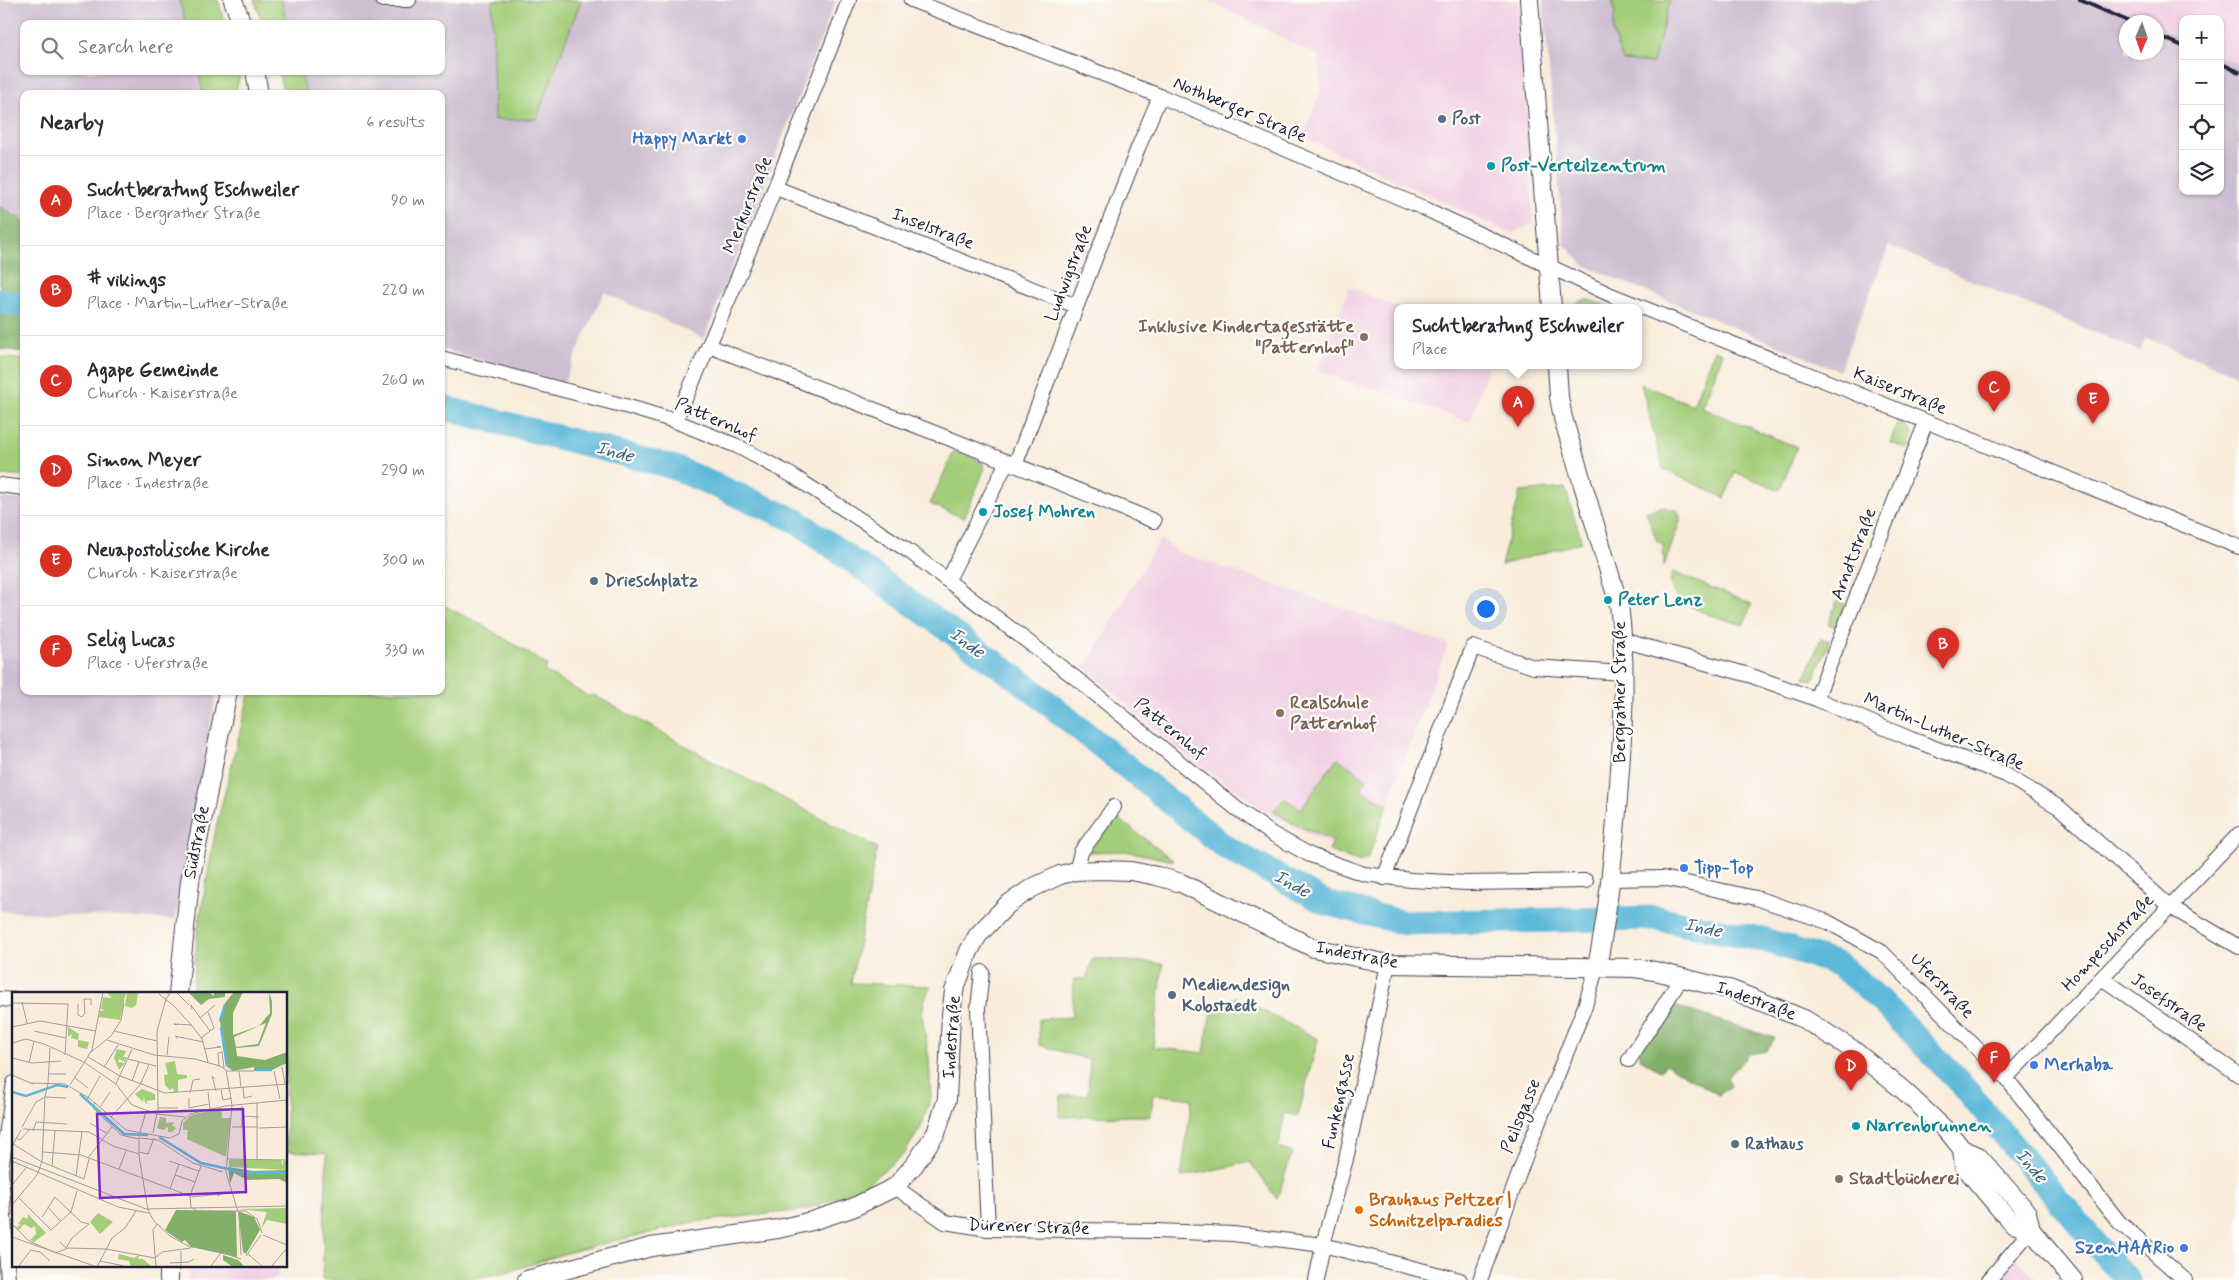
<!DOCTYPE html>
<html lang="en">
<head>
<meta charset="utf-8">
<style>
	body { margin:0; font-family:Mynerve,sans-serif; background:#f2f2f3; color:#2b2b33 }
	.controls { position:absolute; right:15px; top:15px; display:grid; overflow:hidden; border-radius:10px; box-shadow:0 1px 4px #0004 }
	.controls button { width:45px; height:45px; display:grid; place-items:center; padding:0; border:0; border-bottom:1px solid #e1e1e2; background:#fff; color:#2b2b33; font:25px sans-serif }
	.compass { position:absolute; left:2119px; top:15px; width:45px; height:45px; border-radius:50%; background:#fff; box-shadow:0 1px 4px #0004; rotate:182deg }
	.you { position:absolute; left:1485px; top:608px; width:18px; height:18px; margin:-12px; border:4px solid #fff; border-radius:50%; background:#1a73e8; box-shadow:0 0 0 8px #1a73e833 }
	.badge { display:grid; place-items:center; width:32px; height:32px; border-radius:50%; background:#d93025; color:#fff; font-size:16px; font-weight:700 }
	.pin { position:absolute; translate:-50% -41px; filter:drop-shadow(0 1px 2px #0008) }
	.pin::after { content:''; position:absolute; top:26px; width:18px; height:15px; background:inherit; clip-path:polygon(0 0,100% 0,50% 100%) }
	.popup { position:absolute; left:1394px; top:304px; width:248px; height:65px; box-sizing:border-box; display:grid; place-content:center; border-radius:10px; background:#fff; filter:drop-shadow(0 1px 4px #0005); font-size:16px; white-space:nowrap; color:#7c7c81 }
	.popup b { font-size:19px; color:#2b2b33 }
	.popup::after { content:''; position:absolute; left:50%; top:100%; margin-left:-10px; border:10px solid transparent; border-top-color:#fff }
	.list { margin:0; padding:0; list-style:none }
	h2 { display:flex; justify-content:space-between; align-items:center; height:65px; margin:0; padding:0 20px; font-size:21px }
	h2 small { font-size:16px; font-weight:400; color:#7c7c81 }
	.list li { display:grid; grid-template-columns:32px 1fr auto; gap:15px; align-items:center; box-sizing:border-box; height:90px; padding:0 20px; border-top:1px solid #e1e1e2 }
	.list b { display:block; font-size:19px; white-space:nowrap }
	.list p { margin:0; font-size:16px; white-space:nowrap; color:#7c7c81 }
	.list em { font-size:16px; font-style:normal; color:#7c7c81 }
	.icon { flex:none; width:28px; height:28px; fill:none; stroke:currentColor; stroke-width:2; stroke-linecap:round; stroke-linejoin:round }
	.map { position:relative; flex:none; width:2239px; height:1280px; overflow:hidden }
	.search { position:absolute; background:#fff; box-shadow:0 1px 4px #0004; left:20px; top:20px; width:425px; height:55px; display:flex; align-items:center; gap:12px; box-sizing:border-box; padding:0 18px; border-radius:10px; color:#7c7c81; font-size:19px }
	.panel { position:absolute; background:#fff; box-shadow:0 1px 4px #0004; left:20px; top:90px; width:425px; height:605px; border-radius:10px }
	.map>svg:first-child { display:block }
	.built { fill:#f1d0e4 }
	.industrial { fill:#cebed1 }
	.green { fill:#a3cd78; stroke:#62785a }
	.forest { fill:#82b068; stroke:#526952 }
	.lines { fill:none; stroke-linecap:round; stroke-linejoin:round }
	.river { stroke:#5bb8d9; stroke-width:25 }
	.minor-casing { stroke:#424053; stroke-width:16 }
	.major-casing { stroke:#424053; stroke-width:20 }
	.minor { stroke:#fff; stroke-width:14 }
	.major { stroke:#fff; stroke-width:18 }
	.rail { stroke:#22223b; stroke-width:4 }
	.service-dot { fill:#5c6f8a; stroke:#fdfcf7; stroke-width:2 }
	.shop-dot { fill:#3f7fe0; stroke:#fdfcf7; stroke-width:2 }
	.culture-dot { fill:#0f9aa8; stroke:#fdfcf7; stroke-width:2 }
	.education-dot { fill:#8d6e63; stroke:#fdfcf7; stroke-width:2 }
	.food-dot { fill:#e8710a; stroke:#fdfcf7; stroke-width:2 }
	.labels { text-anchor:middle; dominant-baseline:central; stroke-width:4.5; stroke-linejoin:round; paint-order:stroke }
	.street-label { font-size:18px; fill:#22223b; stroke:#fdfcf7 }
	.service-label { font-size:18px; font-weight:bold; fill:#4e5e75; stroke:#fdfcf7; text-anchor:start }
	.shop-label { font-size:18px; font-weight:bold; fill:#366cbe; stroke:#fdfcf7; text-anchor:end }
	.culture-label { font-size:18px; font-weight:bold; fill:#0d838f; stroke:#fdfcf7; text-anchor:start }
	.education-label { font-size:18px; font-weight:bold; fill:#785e54; stroke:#fdfcf7; text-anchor:start }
	.food-label { font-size:18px; font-weight:bold; fill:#c56008; stroke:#fdfcf7; text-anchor:start }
	.water-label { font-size:19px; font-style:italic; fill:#395e7a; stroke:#fdfcf7 }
	.inset-river { fill:none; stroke:#5bb8d9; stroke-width:2.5 }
	.inset-road { fill:none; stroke:#a39b9b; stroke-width:1 }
	.view { fill:#7b2cbf; fill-opacity:0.15; stroke:#7b2cbf; stroke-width:2.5 }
	.inset-edge { fill:none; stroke:#22223b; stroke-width:2.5 }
</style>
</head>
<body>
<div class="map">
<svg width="2239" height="1280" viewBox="0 0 2239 1280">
	<rect width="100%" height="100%" fill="#fdfcf7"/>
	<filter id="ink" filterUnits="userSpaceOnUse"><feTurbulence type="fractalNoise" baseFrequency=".02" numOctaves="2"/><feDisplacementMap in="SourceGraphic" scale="10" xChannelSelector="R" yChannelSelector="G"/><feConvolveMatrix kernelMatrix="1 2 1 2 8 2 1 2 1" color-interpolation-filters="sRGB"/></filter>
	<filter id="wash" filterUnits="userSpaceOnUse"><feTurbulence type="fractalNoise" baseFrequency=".0096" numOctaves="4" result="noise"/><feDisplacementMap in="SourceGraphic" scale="20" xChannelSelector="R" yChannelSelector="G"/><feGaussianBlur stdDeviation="1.12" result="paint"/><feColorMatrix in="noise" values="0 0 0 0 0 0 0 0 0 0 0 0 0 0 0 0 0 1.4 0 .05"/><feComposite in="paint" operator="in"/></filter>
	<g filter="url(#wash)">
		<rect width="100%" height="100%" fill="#f9ecdb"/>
		<path class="built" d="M1207 0H1520L1533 223 1511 234 1303 137 1322 88 1318 56Z
			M2097 0H2239V65L2220 56V19H2183V39L2157 27 2156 22H2146Z
			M1349 287 1399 308 1398 366H1488L1470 422 1318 371Z
			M1160 539 1178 552 1448 644 1365 863 1267 812 1190 758 1085 668Z
			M2015 1257 2037 1280H1996Z
			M188 1266H278L277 1280H188Z"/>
		<path class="industrial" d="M0 0H179L186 24H24V71H198L204 94H24V221L0 207Z
			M281 0H836L704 339 604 292 563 384 441 349V94H307L300 71H441V24H287Z
			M1543 0H2097L2146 22H2126V52H2156L2157 27 2183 39V191H2220V56L2239 65V376L2146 338 2139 351 1889 246 1839 371 1583 265 1564 244Z
			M0 498 24 500V691H217L175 920 0 911Z"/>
		<path class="green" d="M179 0H218L225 24H186Z
			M254 0H281L287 24H263Z
			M492 0H581L536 119 494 120Z
			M1612 0H1670L1653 63 1623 61 1613 33 1615 11Z
			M198 71H239L240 75 235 94H204Z
			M278 71H300L307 94H284Z
			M1584 300H1590L1610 308H1574L1579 302Z
			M1714 350 1723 353 1702 408 1797 447 1780 490 1735 472 1725 498 1663 469 1641 384 1693 405Z
			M0 357 24 360V477L0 475Z
			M1897 423 1908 428 1912 434 1908 449 1890 443Z
			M954 451 981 461 985 468 964 518 930 504Z
			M1565 488 1582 542 1501 565 1520 492Z
			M1661 507 1677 510 1681 519 1664 566 1663 544 1657 541 1646 512Z
			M1673 572 1752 604 1743 625C1720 617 1658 606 1673 572Z
			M1837 601 1845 604 1836 627 1828 624Z
			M441 604 484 626 547 665 544 671 589 697 592 694 715 762 877 848 851 983 931 986 924 1001 922 1015 929 1058 931 1097 921 1127 904 1154 861 1188 805 1210 694 1222 573 1251 507 1272 465 1280H322L327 1153 286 1151V994H192L198 928 216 828 250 691H441Z
			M1821 638 1830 641 1814 679 1811 680 1805 678Z
			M1337 758 1367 779 1361 790 1388 804 1368 858 1360 862 1329 851 1333 841 1292 823 1274 811 1284 798 1301 809Z
			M1116 817 1173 860V861L1126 851 1088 852Z
			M1093 958 1163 964 1153 1047 1204 1053 1212 1005 1236 997 1318 1039 1298 1116 1285 1113 1278 1147 1292 1153 1277 1199 1250 1162 1181 1177 1192 1099 1153 1094 1151 1116 1059 1117 1061 1096 1088 1095 1090 1060 1039 1045V1019L1072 1017 1074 979H1086Z"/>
		<path class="forest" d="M0 207 24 221V352L0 349Z
			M1668 1004 1775 1038 1766 1051 1749 1054 1727 1078 1731 1086 1719 1095 1666 1064 1661 1071 1658 1070 1639 1058 1640 1050Z"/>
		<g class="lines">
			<path class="river" d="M0 300 24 306
				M441 407 673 467 797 521 1026 685 1225 847 1326 903 1405 923 1656 918 1765 940 1840 965 1884 1004 1961 1084 2105 1255 2128 1280"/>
		</g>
	</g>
	<g filter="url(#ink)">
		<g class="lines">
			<defs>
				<path id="minor" d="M383 0H409
					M911 0 1160 96 1419 206 1611 295 2239 547
					M776 188 1076 306
					M709 346 948 438 1154 521
					M441 358 629 407 675 421 737 446 793 476 910 552 1082 683 1237 809 1272 834 1310 855 1364 874 1411 880 1467 883 1586 881
					M675 421C738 283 794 142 849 0
					M1015 465 1138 148 1160 96
					M0 485 24 488
					M948 580 1007 462
					M1622 640 1749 675 1816 699 1911 739 2006 775 2060 808 2169 906 2239 947
					M1816 699 1926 422
					M1076 871 1081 852 1114 807
					M1384 878 1473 647 1534 667 1623 673
					M1611 879 1663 878 1756 898 1828 922 1882 952 2006 1078 2119 1222 2185 1280
					M982 972 978 1008 988 1229
					M2102 978 2239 1075
					M0 999 14 1000
					M1629 1060 1682 977
					M2006 1078 2239 834
					M895 1187 945 1222 988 1229 1156 1231 1233 1234 1323 1245 1460 1280
					M8 1280 1 1169 14 1083
					M1316 1280 1323 1245 1346 1159 1388 964
					M1480 1280 1528 1149 1585 1006 1597 966
					M1989 1280 2031 1230"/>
				<path id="major" d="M233 0 242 24
					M1529 0 1552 308
					M255 71 259 94
					M1557 366 1559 397 1563 418 1619 605C1628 673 1622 744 1617 811 1612 863 1608 915 1597 966
					M178 994 190 881 228 691
					M1962 1149 1964 1166 1999 1208 2013 1224 2031 1230
					M169 1280V1266
					M527 1280 651 1247 778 1229 812 1221 852 1208 895 1187 915 1164 936 1133 947 1099 951 1015 954 991 969 951 978 935 1007 905 1032 888 1060 875 1076 871 1101 870 1131 871 1157 876 1181 883 1314 948 1388 964 1634 968 1655 971 1732 990 1804 1019 1852 1049 1903 1090 1950 1134 1962 1149 1978 1156 2021 1205 2027 1213 2031 1230 2073 1280"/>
			</defs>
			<use href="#minor" class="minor-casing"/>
			<use href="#major" class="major-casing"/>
			<use href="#minor" class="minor"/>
			<use href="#major" class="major"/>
			<path class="rail" d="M2080 0 2130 22
				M2156 35 2183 46
				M2220 63 2239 72"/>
		</g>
	</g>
	<g class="service-dot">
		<circle cx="1442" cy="119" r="5"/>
		<circle cx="594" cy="581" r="5"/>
		<circle cx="1172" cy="995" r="5"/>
		<circle cx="1735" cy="1144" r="5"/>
	</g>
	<g class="shop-dot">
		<circle cx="742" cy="139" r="5"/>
		<circle cx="1684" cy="868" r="5"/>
		<circle cx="2034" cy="1065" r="5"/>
		<circle cx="2184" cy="1248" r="5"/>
	</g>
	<g class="culture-dot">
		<circle cx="1491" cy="166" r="5"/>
		<circle cx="983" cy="512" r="5"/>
		<circle cx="1608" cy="600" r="5"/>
		<circle cx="1856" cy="1126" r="5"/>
	</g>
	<g class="education-dot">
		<circle cx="1364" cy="337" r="5"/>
		<circle cx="1280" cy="713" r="5"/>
		<circle cx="1839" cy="1179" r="5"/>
	</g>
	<circle class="food-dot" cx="1359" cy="1210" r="5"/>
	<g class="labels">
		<g class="street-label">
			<text transform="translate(1240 110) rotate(23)">Nothberger Straße</text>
			<text transform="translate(748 205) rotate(-68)">Merkurstraße</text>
			<text transform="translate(933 229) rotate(21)">Inselstraße</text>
			<text transform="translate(1069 273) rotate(-69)">Ludwigstraße</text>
			<text transform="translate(1900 391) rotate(22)">Kaiserstraße</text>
			<text transform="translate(716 420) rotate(23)">Patternhof</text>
			<text transform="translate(1854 554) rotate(-69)">Arndtstraße</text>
			<text transform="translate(1620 692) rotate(-90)">Bergrather Straße</text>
			<text transform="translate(1170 729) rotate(39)">Patternhof</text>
			<text transform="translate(1944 732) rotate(23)">Martin-Luther-Straße</text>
			<text transform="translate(197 842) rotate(-79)">Südstraße</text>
			<text transform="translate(2108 943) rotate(-47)">Hompeschstraße</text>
			<text transform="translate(1357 955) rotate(11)">Indestraße</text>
			<text transform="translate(1942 986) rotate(46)">Uferstraße</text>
			<text transform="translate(1756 1001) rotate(20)">Indestraße</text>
			<text transform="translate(2169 1003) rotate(35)">Josefstraße</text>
			<text transform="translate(952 1037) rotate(-86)">Indestraße</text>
			<text transform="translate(1339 1101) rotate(-78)">Funkengasse</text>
			<text transform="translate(1521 1116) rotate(-68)">Peilsgasse</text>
			<text transform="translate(1029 1227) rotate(2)">Dürener Straße</text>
		</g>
		<g class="service-label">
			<text x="1452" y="119">Post</text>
			<text x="604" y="581">Drieschplatz</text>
			<text x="1182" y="985">Mediendesign<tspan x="1182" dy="21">Kobstaedt</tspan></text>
			<text x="1745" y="1144">Rathaus</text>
		</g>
		<g class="shop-label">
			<text x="732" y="139">Happy Markt</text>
			<text x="1694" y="868" text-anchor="start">Tipp-Top</text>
			<text x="2044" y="1065" text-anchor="start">Merhaba</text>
			<text x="2174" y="1248">SzenHAARio</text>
		</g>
		<g class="culture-label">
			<text x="1501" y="166">Post-Verteilzentrum</text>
			<text x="993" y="512">Josef Mohren</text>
			<text x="1618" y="600">Peter Lenz</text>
			<text x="1866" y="1126">Narrenbrunnen</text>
		</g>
		<g class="education-label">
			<text x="1354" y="327" text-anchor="end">Inklusive Kindertagesstätte<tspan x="1354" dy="21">"Patternhof"</tspan></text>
			<text x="1290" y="703">Realschule<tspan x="1290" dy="21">Patternhof</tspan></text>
			<text x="1849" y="1179">Stadtbücherei</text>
		</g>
		<g class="food-label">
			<text x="1369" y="1200">Brauhaus Peltzer |<tspan x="1369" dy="21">Schnitzelparadies</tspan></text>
		</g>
		<g class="water-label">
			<text transform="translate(615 452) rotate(15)">Inde</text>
			<text transform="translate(967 643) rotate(36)">Inde</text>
			<text transform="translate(1292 884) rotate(29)">Inde</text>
			<text transform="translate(1703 928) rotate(12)">Inde</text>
			<text transform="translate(2031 1166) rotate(50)">Inde</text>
		</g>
	</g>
	<g transform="translate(12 992)">
		<rect width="275" height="275" fill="#f9ecdb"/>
		<path d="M94 0H114L108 28 87 25 88 19 93 18 89 17 91 5 100 6ZM115 0H126L124 13 120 16 113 14ZM56 35 67 42 66 48 77 50 75 57 66 55V48L59 46 60 42 56 45ZM105 57 114 59 111 65H115L113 70 107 67 106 70 113 71 107 78 102 66ZM163 69 165 82 175 83V86L166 88V100H162L161 96 158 98 153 93 152 83 156 82 153 71ZM130 97 143 102V108L134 109 136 112 133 111 132 104 131 110 123 102ZM209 116 210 126H219L214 164H212L175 147 176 138H171V131L179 123ZM148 125 154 126V131L162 130 160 133 164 136 160 140H156V135L151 138 145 136ZM217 168H269L271 174V169H275V178L217 175ZM275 216V232L255 228 249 237 255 220 226 217ZM86 221 101 230 88 242 78 230ZM16 222 34 241 22 250 18 248 24 242 23 234 19 236 12 232 7 238 4 235 10 233 6 232 11 225 16 227ZM107 262 122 266 127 263 126 267H131L140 275H119L117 269 106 267Z" fill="#a3cd78"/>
		<path d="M176 0H197L202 4V0H213V5L197 7 189 13ZM222 0H231L221 21V43L247 34 258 21 257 0 260 9V22L247 54 224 56 225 64 253 68 275 60V71L260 78 242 79V75L221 79 214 74 208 29 213 11ZM254 31 246 52 224 55 222 45ZM216 175 241 179 275 178V191L267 187 235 188 222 181 218 192ZM164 218 224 219 225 265 179 255 173 248 170 250 158 242 153 238ZM226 219 242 225 248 238 234 262 231 260ZM211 263 226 268 233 275H221L211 268Z" fill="#82b068" fill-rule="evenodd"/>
		<path class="inset-river" d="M208 29 213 12M209 35 215 74M244 78H260M0 100 14 104 45 93 56 95M68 102 112 142 136 143M147 145 189 171 235 181H275"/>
		<path class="inset-road" d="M164 0 177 13M147 2 163 15 181 35 190 47 196 70M10 10 15 31M0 11 56 12 53 63M66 12V23L70 25 73 21 72 7H79V13M180 17 179 13 198 39M188 26 203 13M165 33 162 32 180 33M0 35 28 29 84 39M22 39 54 46M102 39 145 49M189 46 202 36 196 20M166 47 163 44 191 50M95 48 142 63 183 67 208 74 214 78 220 113M0 51 14 47 32 52 72 70 104 92 120 113 145 122 173 125M193 57 209 55 205 54M79 60 99 44 109 28 112 11M155 63 157 45M76 65 108 84 153 101 275 92M0 66 20 71 49 69M116 67 144 74M17 71 22 49M207 74 206 61 210 60 212 76M92 75 106 53M270 75 273 92M215 79H242M227 79 229 95M262 79 268 107M37 82H54M0 83 21 92M63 86 76 96M203 87 200 84 204 99M120 89 127 70M19 91 53 92 77 106M36 91 38 56M104 92 120 57M58 93 80 58 91 0M231 95 232 106 240 104M209 98 211 108 220 106M196 100 198 117M178 101 181 88 188 87M76 105 114 138 158 146 167 142 170 129 178 122 213 114 275 108M177 106V116L197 112M74 109 88 84M83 110 81 116 109 143 127 147M245 111V169M220 113 214 180 227 223 229 263M88 115 98 100M146 116H166M231 124 247 125M99 125 128 93 137 73M78 131 94 141M10 135 24 110 33 105 36 91M220 135H246M230 135V114M247 136 275 135M11 137 77 140 101 154 127 162M21 139 24 130 55 132M128 140 134 120M127 141V164L136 218 142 229 158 244 178 255H193L229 267M141 141 146 116 145 39 154 7 159 0M4 146 8 148 17 138M128 146 146 148 181 171 211 180M1 152 30 170 72 187 77 167M0 154 9 138M31 160 69 163 178 204M127 160 136 162 142 146M0 165 134 217 275 214M76 166 100 135M215 167 275 168M0 169 106 215 137 221M157 169 187 179M40 174 43 139M189 174 178 204 179 215 185 219H234L245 227 250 241M107 177 114 159M163 183 183 190M64 184 70 139M0 193 14 176M158 197 167 172M6 205 39 238 59 220 65 199M179 205 210 202 205 204M0 213 25 183 30 170 33 105 54 106M36 215 48 229M30 225 43 205 69 230 77 232 60 246 54 256 48 250M0 232 17 249 44 261 56 256 94 257 143 266M251 243 275 253M0 245 85 275M169 259V275M236 262 251 275M234 264 249 243M143 266 150 260 179 256M88 269 112 274M158 271 177 270 182 267M6 275 19 258 28 260 38 269M85 275 100 246 113 236 124 219M144 275 141 238 145 232M198 275 209 261M259 275 275 256"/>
		<path class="view" d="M231 117 234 200 88 206 85 122Z"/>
		<rect width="275" height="275" class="inset-edge"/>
	</g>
</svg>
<div class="controls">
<button>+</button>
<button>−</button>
<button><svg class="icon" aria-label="locate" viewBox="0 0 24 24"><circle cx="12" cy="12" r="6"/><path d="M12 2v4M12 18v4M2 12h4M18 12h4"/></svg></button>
<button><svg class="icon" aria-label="layers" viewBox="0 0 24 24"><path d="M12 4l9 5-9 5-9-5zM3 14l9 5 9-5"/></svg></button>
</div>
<svg class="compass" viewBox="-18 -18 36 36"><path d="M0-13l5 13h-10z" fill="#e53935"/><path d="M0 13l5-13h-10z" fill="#7c7c81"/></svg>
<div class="you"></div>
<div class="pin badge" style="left:1518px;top:427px">A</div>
<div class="popup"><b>Suchtberatung Eschweiler</b>Place</div>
<div class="pin badge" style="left:1943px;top:669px">B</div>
<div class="pin badge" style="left:1994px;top:412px">C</div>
<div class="pin badge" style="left:1851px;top:1091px">D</div>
<div class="pin badge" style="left:2093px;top:424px">E</div>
<div class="pin badge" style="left:1994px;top:1083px">F</div>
<div class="search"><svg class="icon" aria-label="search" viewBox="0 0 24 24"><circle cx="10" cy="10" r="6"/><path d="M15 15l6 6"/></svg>Search here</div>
<section class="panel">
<h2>Nearby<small>6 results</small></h2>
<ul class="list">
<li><span class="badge">A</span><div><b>Suchtberatung Eschweiler</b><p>Place · Bergrather Straße</p></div><em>90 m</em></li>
<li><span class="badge">B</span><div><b># vikings</b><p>Place · Martin-Luther-Straße</p></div><em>220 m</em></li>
<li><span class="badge">C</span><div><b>Agape Gemeinde</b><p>Church · Kaiserstraße</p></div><em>260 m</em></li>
<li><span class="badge">D</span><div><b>Simon Meyer</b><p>Place · Indestraße</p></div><em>290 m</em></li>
<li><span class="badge">E</span><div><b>Neuapostolische Kirche</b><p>Church · Kaiserstraße</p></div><em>300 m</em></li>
<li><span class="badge">F</span><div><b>Selig Lucas</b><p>Place · Uferstraße</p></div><em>330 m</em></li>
</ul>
</section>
</div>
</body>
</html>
